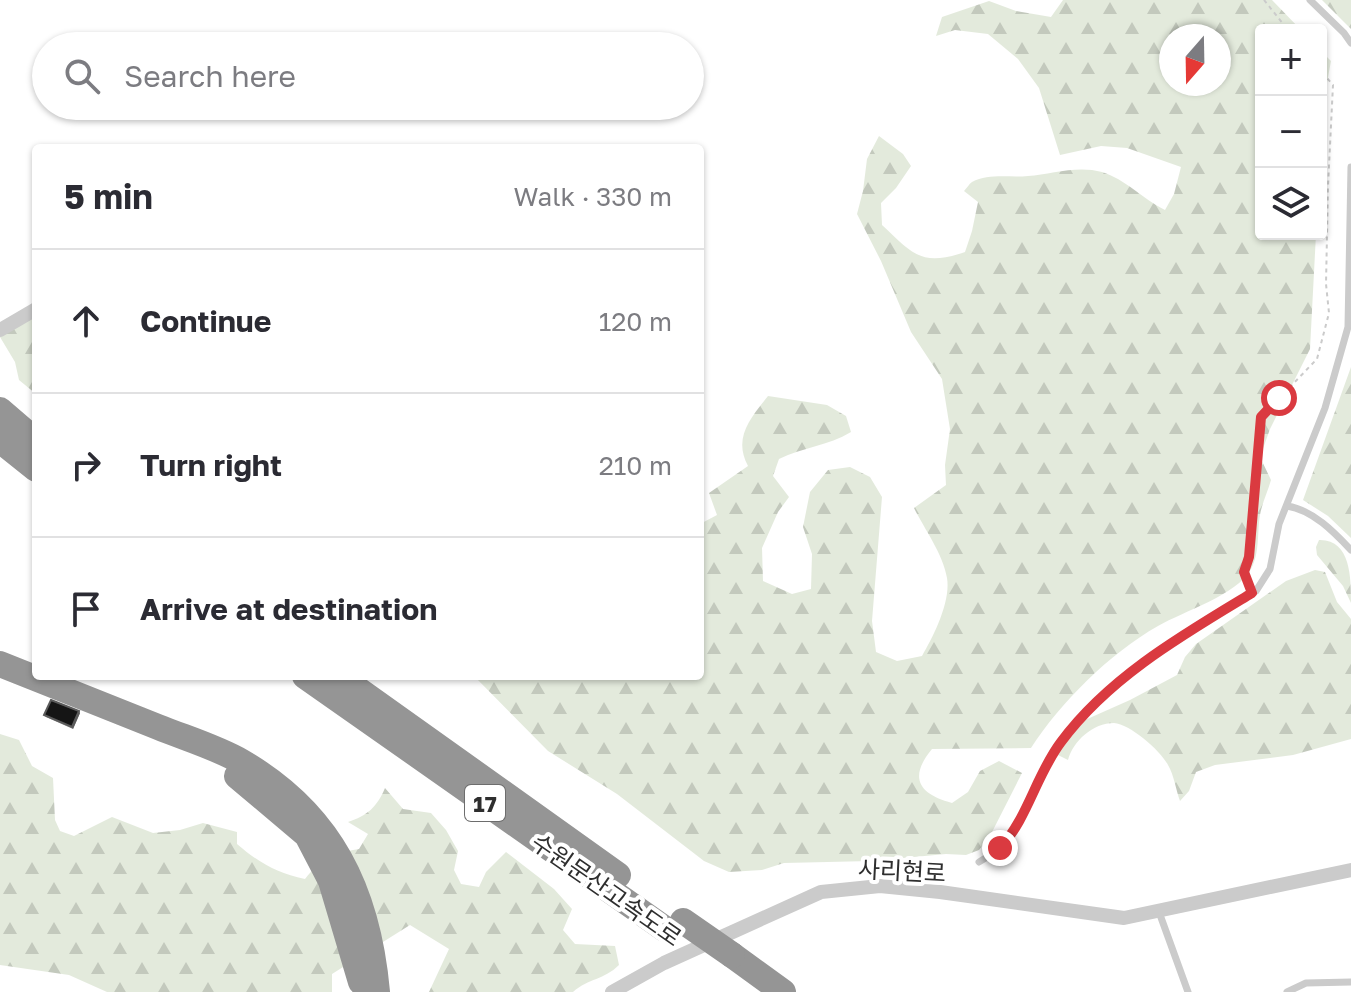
<!DOCTYPE html>
<html lang="en">
<head>
<meta charset="utf-8">
<style>
	body { margin:0; font-family:"Golos Text","Noto Sans KR",sans-serif; background:#f7f7f7; color:#2b2b33 }
	.controls { position:absolute; right:24px; top:24px; display:grid; overflow:hidden; border-radius:8px; box-shadow:0 2px 6px #0004 }
	.controls button { width:72px; height:72px; display:grid; place-items:center; padding:0; border:0; border-bottom:2px solid #e1e1e2; background:#fff; color:#2b2b33; font:40px sans-serif }
	.compass { position:absolute; left:1159px; top:24px; width:72px; height:72px; border-radius:50%; background:#fff; box-shadow:0 2px 6px #0004; rotate:200deg }
	.stop { position:absolute; width:24px; height:24px; margin:-18px; border:6px solid #da3a40; border-radius:50%; background:#fff }
	.stop.end { background:#da3a40; border-color:#fff; box-shadow:0 2px 8px #0008 }
	.list { margin:0; padding:0; list-style:none }
	h2 { display:flex; justify-content:space-between; align-items:center; height:104px; margin:0; padding:0 32px; font-size:34px }
	h2 small { font-size:26px; font-weight:400; color:#7c7c81 }
	.list li { display:grid; grid-template-columns:52px 1fr auto; gap:24px; align-items:center; box-sizing:border-box; height:144px; padding:0 32px; border-top:2px solid #e1e1e2 }
	.list b { display:block; font-size:30px; white-space:nowrap }
	.list em { font-size:26px; font-style:normal; color:#7c7c81 }
	.icon { flex:none; width:44px; height:44px; fill:none; stroke:currentColor; stroke-width:2; stroke-linecap:round; stroke-linejoin:round }
	.map { position:relative; flex:none; width:1351px; height:992px; overflow:hidden }
	.search { position:absolute; background:#fff; box-shadow:0 2px 6px #0004; left:32px; top:32px; width:672px; height:88px; display:flex; align-items:center; gap:20px; box-sizing:border-box; padding:0 28px; border-radius:44px; color:#7c7c81; font-size:30px }
	.panel { position:absolute; background:#fff; box-shadow:0 2px 6px #0004; left:32px; top:144px; width:672px; height:536px; border-radius:8px }
	.map>svg:first-child { display:block }
	.forest { fill:url(#forest-firs); fill-rule:evenodd }
	.lines { fill:none; stroke-linecap:round; stroke-linejoin:round }
	.path { stroke:#cbcbcb; stroke-width:2; stroke-dasharray:4 4; stroke-linecap:butt }
	.service { stroke:#cbcbcb; stroke-width:7 }
	.minor { stroke:#cbcbcb; stroke-width:14 }
	.motorway { stroke:#959595; stroke-width:26 }
	.motorway-bridge { stroke:#959595; stroke-width:26 }
	.wall { fill:#8a8a8a }
	.shaded-wall { fill:#5b5b5b }
	.building { fill:#151515; stroke:#5b5b5b; stroke-width:2 }
	.route { stroke:#da3a40; stroke-width:10 }
	.labels { text-anchor:middle; dominant-baseline:central; stroke-width:8; stroke-linejoin:round; paint-order:stroke }
	.shield { fill:#fff; stroke:#6d6d6d; stroke-width:2 }
	.shield-label { font-size:22px; font-weight:bold; fill:#2e2e2e }
	.street-label { font-size:24px; fill:#2e2e2e; stroke:#fff }
</style>
</head>
<body>
<div class="map">
<svg width="1351" height="992" viewBox="0 0 1351 992">
	<defs>
		<pattern id="forest-firs" width="22" height="20" patternUnits="userSpaceOnUse" patternTransform="scale(2)"><rect width="22" height="20" fill="#e3eadc"/><path d="M5 1l3.5 6h-7zM16 11l3.5 6h-7z" fill="#c3c9bd"/></pattern>
	</defs>
	<rect width="100%" height="100%" fill="#fff"/>
	<path class="forest" d="M1063 0H1272L1301 30H1261V234H1316L1310 349 1270 429 1260 457 1271 480C1268 491 1262 503 1260 515 1257 532 1260 553 1251 569 1237 595 1184 611 1158 626 1110 653 1060 703 1031 748L932 749C908 778 919 794 952 803L968 792 980 771 999 761 1022 773 990 836 979 850 966 855 946 854 871 861 784 863 762 870 729 872 704 861 617 794 548 751 474 676H700V524L717 515 709 493 748 466C733 438 750 419 768 396L827 405 846 416 851 432C828 446 803 447 779 459L773 476 789 497 778 512 762 548 763 581 792 594 811 589 812 554 803 527 810 492 828 470 850 467 870 477 882 497 872 621 876 652 897 661 922 656C933 637 951 602 947 578 943 554 925 530 914 508L946 485 945 465 950 429 942 379 911 332 881 261 857 214 863 191 867 159 879 136 903 154 911 166 896 188 881 203 882 225C913 254 921 267 965 252L972 231 978 202 964 191C967 188 969 184 972 182 989 173 1010 178 1028 176 1051 174 1078 165 1102 172 1125 179 1143 199 1165 210L1174 194 1181 167 1127 148 1101 146 1060 155 1039 88 1018 59 988 34 955 30 936 36 942 17 989 1 1016 11 1051 17ZM1171 36H1219V84H1171Z
		M1322 0H1351V29Z
		M1321 51 1331 61 1321 115Z
		M36 312V394L19 380 15 362 0 337Z
		M1351 367V538L1328 516 1303 500Z
		M1319 540C1351 539 1351 578 1351 603L1343 586 1317 555 1316 547Z
		M1315 570 1325 572 1337 602 1351 619V739L1293 755 1215 765 1196 772 1189 791 1180 801C1176 790 1174 775 1168 765 1161 751 1130 724 1114 723 1093 723 1073 741 1068 760L1056 754 1085 720 1130 700 1177 675 1185 657 1196 644 1286 581Z
		M0 734 19 740 32 766 53 778 55 820 60 831 74 836 112 817 153 833 180 830 203 823 237 832V844C259 863 277 873 305 879 320 859 335 853 359 849L368 834 348 822C367 816 377 807 385 788L403 809 431 813 446 830 458 851 454 870 461 884 479 887 486 872 506 852 554 889 572 909 563 930 575 944 615 946 619 965C604 980 589 978 573 992H429L449 949 410 925 332 974V992H107L69 975 0 965Z"/>
	<g class="lines">
		<path class="path" d="M1264 0 1288 30
			M1248 582 1244 572 1249 557 1261 417 1317 359 1329 313 1326 284 1328 186 1333 85 1321 71"/>
		<path class="service" d="M1310 0 1344 33 1351 43
			M1287 506C1313 510 1334 532 1351 550
			M979 862C1018 842 1028 798 1048 762 1056 748 1066 735 1077 722 1126 667 1193 629 1256 591L1270 569 1279 524 1325 408 1348 327 1351 167
			M1159 912 1188 992
			M1287 992 1306 983 1351 982"/>
		<path class="minor" d="M0 330 36 309
			M612 992 664 963 821 892 880 886 940 892 1124 918 1351 870"/>
		<path class="motorway" d="M0 410 36 441
			M0 440 36 469
			M0 664C53 685 105 706 158 727 185 738 216 747 242 762 331 814 368 891 377 992
			M305 676 665 929
			M339 676 618 875
			M237 776 307 835 331 881 361 982
			M732 955 783 992"/>
		<path class="motorway-bridge" d="M683 921 732 955"/>
	</g>
	<path class="wall" d="M80 713 73 729 46 717 44 715Z"/>
	<path class="shaded-wall" d="M79 711 80 713 73 729 72 727Z"/>
	<path class="building" d="M51 700 79 711 72 727 44 715Z"/>
	<g class="lines">
		<path class="route" d="M1000 848C1028 818 1036 775 1061 742 1109 677 1184 634 1252 593L1244 572 1249 557 1261 417 1279 398"/>
	</g>
	<g class="labels">
		<rect class="shield" x="465" y="785" width="40" height="36" rx="6"/>
		<g class="shield-label">
			<text x="485" y="803">17</text>
		</g>
		<g class="street-label">
			<text transform="translate(902 870) rotate(3)">사리현로</text>
			<text transform="translate(607 889) rotate(35)">수원문산고속도로</text>
		</g>
	</g>
</svg>
<div class="controls">
<button>+</button>
<button>−</button>
<button><svg class="icon" aria-label="layers" viewBox="0 0 24 24"><path d="M12 4l9 5-9 5-9-5zM3 14l9 5 9-5"/></svg></button>
</div>
<svg class="compass" viewBox="-18 -18 36 36"><path d="M0-13l5 13h-10z" fill="#e53935"/><path d="M0 13l5-13h-10z" fill="#7c7c81"/></svg>
<div class="stop" style="left:1279px;top:398px"></div>
<div class="stop end" style="left:1000px;top:848px"></div>
<div class="search"><svg class="icon" aria-label="search" viewBox="0 0 24 24"><circle cx="10" cy="10" r="6"/><path d="M15 15l6 6"/></svg>Search here</div>
<section class="panel">
<h2>5 min<small>Walk · 330 m</small></h2>
<ul class="list">
<li><svg class="icon" aria-label="ahead" viewBox="0 0 24 24"><path d="M12 20V5M6 11l6-6 6 6"/></svg><div><b>Continue</b></div><em>120 m</em></li>
<li><svg class="icon" aria-label="right" viewBox="0 0 24 24"><path d="M7 20v-9h11M14 6l5 5-5 5"/></svg><div><b>Turn right</b></div><em>210 m</em></li>
<li><svg class="icon" aria-label="arrive" viewBox="0 0 24 24"><path d="M6 21V4h12l-3 4 3 4H6"/></svg><div><b>Arrive at destination</b></div></li>
</ul>
</section>
</div>
</body>
</html>
